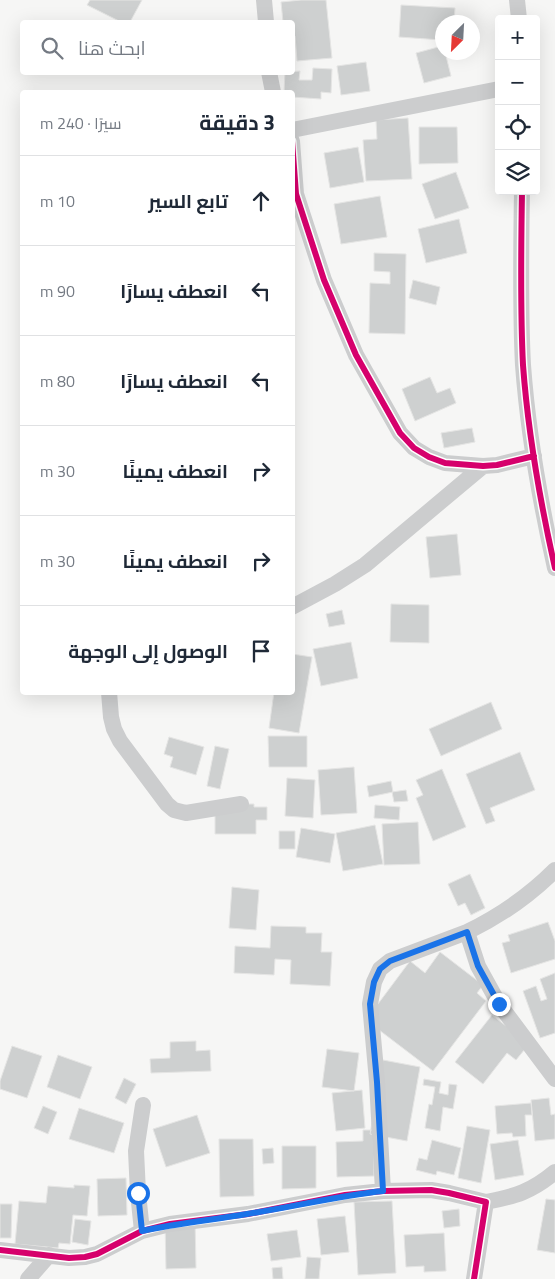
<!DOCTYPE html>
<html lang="ar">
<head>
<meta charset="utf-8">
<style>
	body { margin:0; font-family:"Titillium Web",Cairo,sans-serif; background:#f2f2f3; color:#1f2937; direction:rtl }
	.controls { position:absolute; right:15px; top:15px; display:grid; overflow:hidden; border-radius:5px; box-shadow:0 5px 20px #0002 }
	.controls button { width:45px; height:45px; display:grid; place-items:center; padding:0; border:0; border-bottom:1px solid #e0e1e3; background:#fff; color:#1f2937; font:25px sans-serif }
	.compass { position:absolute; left:435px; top:15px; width:45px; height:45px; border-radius:50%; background:#fff; box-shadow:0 5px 20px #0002; rotate:204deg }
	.stop { position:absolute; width:15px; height:15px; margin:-11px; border:4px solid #1a73e8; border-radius:50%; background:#fff }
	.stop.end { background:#1a73e8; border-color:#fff; box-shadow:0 1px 5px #0008 }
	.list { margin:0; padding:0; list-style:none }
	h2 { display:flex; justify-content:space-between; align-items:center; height:65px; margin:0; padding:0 20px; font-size:21px }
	h2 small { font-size:16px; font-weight:400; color:#747a83 }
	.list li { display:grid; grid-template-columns:32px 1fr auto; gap:15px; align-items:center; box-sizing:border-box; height:90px; padding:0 20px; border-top:1px solid #e0e1e3 }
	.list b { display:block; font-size:19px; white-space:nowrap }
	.list em { font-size:16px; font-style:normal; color:#747a83 }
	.icon { flex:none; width:28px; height:28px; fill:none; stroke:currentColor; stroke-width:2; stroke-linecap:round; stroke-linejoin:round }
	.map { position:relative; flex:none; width:555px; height:1279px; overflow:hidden; direction:ltr }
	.search { position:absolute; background:#fff; box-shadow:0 5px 20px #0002; left:20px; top:20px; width:275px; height:55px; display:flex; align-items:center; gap:12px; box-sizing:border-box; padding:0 18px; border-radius:5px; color:#747a83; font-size:19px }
	.panel { position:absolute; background:#fff; box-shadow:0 5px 20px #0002; left:20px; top:90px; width:275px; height:605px; border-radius:5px; direction:rtl }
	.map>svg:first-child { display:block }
	.building { fill:#ced0d0; stroke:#e5e5e4 }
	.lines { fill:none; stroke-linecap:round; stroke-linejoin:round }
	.street { stroke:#cccdce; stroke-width:16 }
	.cycleway-casing { stroke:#fff; stroke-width:9 }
	.cycleway { stroke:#d6006c; stroke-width:6 }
	.route { stroke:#1a73e8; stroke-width:6 }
</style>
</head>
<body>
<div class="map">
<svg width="555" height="1279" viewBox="0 0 555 1279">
	<rect width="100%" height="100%" fill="#f6f6f5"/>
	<path class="building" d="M90 0H142L130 22H121L87 5Z
		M301 0H326L332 58 297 61 295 36H292V22H283L281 2Z
		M401 5 455 8 454 22H442V40L399 37Z
		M442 46V52H445L451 76 424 83 416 53Z
		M366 62 370 91 341 95 337 66Z
		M313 68 332 69 331 93 321 92V99L292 97V92H284L285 72 300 71 299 80H312Z
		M408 118 412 179 366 181 363 140 377 139 376 120Z
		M419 127H457L458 163 419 164Z
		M358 147 364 182 330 188 324 153Z
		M456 172 469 208 435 219 422 184Z
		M380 196 387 237 341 244 334 204Z
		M459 219 467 253 426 263 418 229Z
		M374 253 406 254 405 334 369 333 370 283 390 284V272L374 271Z
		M413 280 440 287 436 305 409 298Z
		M430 377 437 393 450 388 456 403 415 421 402 389Z
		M472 428 475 442 444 448 441 433Z
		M457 534 461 575 430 578 426 537Z
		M391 604 429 605V643L390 642Z
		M342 610 345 624 329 627 326 614Z
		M351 642 358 678 321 686 313 649Z
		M292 654 312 657 299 733 269 728 274 692H292Z
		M491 702 502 729 441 756 429 729Z
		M268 736H307V767H269Z
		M169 737 204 747 196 775 170 767 173 757 164 754Z
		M215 746 229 749 220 789 207 786Z
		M520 752 535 790 490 808 495 821 486 824 466 774Z
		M354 767 357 813 321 815 318 770Z
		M442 769 466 827 433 841 416 798 423 795 416 780Z
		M287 778 315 780 313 818 285 816Z
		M391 781 393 792 369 797 367 786Z
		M406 790 408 801 394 802 392 792Z
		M215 804H254V807H267V820H256V834H215Z
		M375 805 400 807 399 820 374 818Z
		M418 822 420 864 384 865 382 824Z
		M375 825 383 864 343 871 336 833Z
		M301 828 335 834 330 863 296 857Z
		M279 831H295V849H279Z
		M470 874 485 908 471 915 465 903 458 906 448 884Z
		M232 887 259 890 256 930 229 928Z
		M548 922 555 941V959L511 973 502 943 510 941 508 935Z
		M271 926 306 927V933H322L321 952H332L330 986 290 984 291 960 275 959 274 975 234 973 235 946 270 948Z
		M440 952 483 985 477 993 486 1001 433 1071 366 1020 410 961 425 973Z
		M555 973V1033L540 1038 523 991 536 986 541 1001 547 999 540 979Z
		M492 1015 529 1044 516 1060 507 1053 483 1084 455 1062Z
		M196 1041V1051L210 1050 211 1071 151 1073 150 1059 170 1058V1042Z
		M12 1046 42 1056 27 1098 0 1089V1081Z
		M327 1049 359 1053 354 1091 322 1087Z
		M58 1055 92 1067 80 1099 47 1087Z
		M383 1060 420 1067 407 1141 370 1134Z
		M124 1078 136 1084 126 1104 115 1098Z
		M424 1079 441 1082 439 1093 448 1095 449 1084 457 1085 453 1109 443 1107 440 1131 425 1128 429 1104 432 1105 435 1087 423 1085Z
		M362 1090 365 1128 336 1131 332 1093Z
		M549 1098 551 1115 555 1114V1139L535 1141 531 1100Z
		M531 1103 532 1115H525L526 1136 513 1137 512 1133 497 1134 495 1106Z
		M43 1106 57 1112 48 1134 34 1128Z
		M79 1108 124 1123 114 1153 69 1139Z
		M197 1115 210 1153 166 1167 153 1129Z
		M467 1126 490 1130 481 1183 458 1178Z
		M363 1130H373L374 1176 337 1177 336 1142 363 1141Z
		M219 1139H253L254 1196 220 1197Z
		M432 1140 461 1148 454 1175 437 1171 436 1175 416 1170 419 1158 427 1160Z
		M518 1140 524 1175 495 1180 490 1144Z
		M282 1146H316V1188L282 1189Z
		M273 1148 274 1163 263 1164 262 1149Z
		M126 1178 127 1215 98 1216 97 1179Z
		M74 1185 90 1186 87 1216 73 1215 70 1244 59 1243 58 1248 15 1244 19 1201 46 1203 48 1186 74 1188Z
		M546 1199 555 1200V1253L537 1250Z
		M392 1201 396 1273 358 1275 354 1202Z
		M0 1204H12L11 1238H0Z
		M459 1209 460 1226 444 1228 442 1211Z
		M345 1216 349 1252 321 1255 317 1219Z
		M75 1219 91 1221 88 1245 72 1242Z
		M195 1220 196 1268 166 1269 165 1221Z
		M297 1230 301 1257 271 1261 267 1234Z
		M444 1233 446 1271 424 1272V1266L406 1267 404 1235Z
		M307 1257 321 1258 319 1279H305Z
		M282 1267 283 1279H273L272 1268Z"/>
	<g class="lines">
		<path class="street" d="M264 0 266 22
			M517 0 519 19
			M269 72 273 92
			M292 130 499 89
			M292 141 296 194 324 280 356 355 400 433 414 448 429 457 445 463 483 466 497 465 534 456
			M522 191C521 249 520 307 523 365 528 433 540 501 555 568
			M292 607 335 584 365 565 483 466
			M109 692 111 717 114 729 120 741 167 804 174 810 186 813 241 804
			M555 870C529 896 500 916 467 932L478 966 499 1004 555 1079
			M383 1191 377 1081 370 1004 374 982 380 969 390 961 467 932
			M486 1202C516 1196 531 1192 555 1172
			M142 1231 138 1193 136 1151 143 1105
			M0 1250 69 1258 85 1257 97 1254 142 1231 170 1224 248 1214 345 1195 383 1191 431 1190 449 1193 486 1202 474 1279
			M28 1279 49 1255"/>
		<defs>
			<path id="cycleway" d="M292 141 296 194 324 280 356 355 400 433 414 448 429 457 445 463 483 466 497 465 534 456
				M522 191C521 249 520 307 523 365 528 433 540 501 555 568
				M0 1250 69 1258 85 1257 97 1254 142 1231 170 1224 248 1214 345 1195 383 1191 431 1190 449 1193 486 1202 474 1279"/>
		</defs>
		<use href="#cycleway" class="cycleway-casing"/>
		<use href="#cycleway" class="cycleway"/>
	</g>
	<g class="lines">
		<path class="route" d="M138 1193 142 1231C177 1223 212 1220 247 1214 293 1207 337 1196 383 1191L377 1082 370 1004 374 982 380 969 390 961 467 932 478 966 499 1004"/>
	</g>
</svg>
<div class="controls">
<button>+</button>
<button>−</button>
<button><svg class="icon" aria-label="locate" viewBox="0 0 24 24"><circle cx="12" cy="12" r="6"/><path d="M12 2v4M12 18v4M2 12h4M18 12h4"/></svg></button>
<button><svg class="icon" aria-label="layers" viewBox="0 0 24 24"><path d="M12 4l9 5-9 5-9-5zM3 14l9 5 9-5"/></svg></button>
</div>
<svg class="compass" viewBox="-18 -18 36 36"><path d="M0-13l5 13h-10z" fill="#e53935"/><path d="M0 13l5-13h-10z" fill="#747a83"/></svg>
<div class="stop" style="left:138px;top:1193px"></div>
<div class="stop end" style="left:499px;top:1004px"></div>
<div class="search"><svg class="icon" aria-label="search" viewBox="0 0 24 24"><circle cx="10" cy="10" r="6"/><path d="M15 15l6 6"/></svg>ابحث هنا</div>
<section class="panel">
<h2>3 دقيقة<small>سيرًا · 240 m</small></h2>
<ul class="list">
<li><svg class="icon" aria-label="ahead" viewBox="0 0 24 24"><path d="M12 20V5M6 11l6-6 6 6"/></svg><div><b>تابع السير</b></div><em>10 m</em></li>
<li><svg class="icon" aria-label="left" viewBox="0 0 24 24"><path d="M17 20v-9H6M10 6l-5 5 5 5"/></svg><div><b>انعطف يسارًا</b></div><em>90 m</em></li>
<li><svg class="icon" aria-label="left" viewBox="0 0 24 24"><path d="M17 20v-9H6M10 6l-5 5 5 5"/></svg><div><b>انعطف يسارًا</b></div><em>80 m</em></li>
<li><svg class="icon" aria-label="right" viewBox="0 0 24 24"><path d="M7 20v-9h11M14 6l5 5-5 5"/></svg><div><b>انعطف يمينًا</b></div><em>30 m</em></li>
<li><svg class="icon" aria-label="right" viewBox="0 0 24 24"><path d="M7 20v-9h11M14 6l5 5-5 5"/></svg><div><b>انعطف يمينًا</b></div><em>30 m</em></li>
<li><svg class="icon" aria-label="arrive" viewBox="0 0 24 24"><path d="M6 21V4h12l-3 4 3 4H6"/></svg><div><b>الوصول إلى الوجهة</b></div></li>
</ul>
</section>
</div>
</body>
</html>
